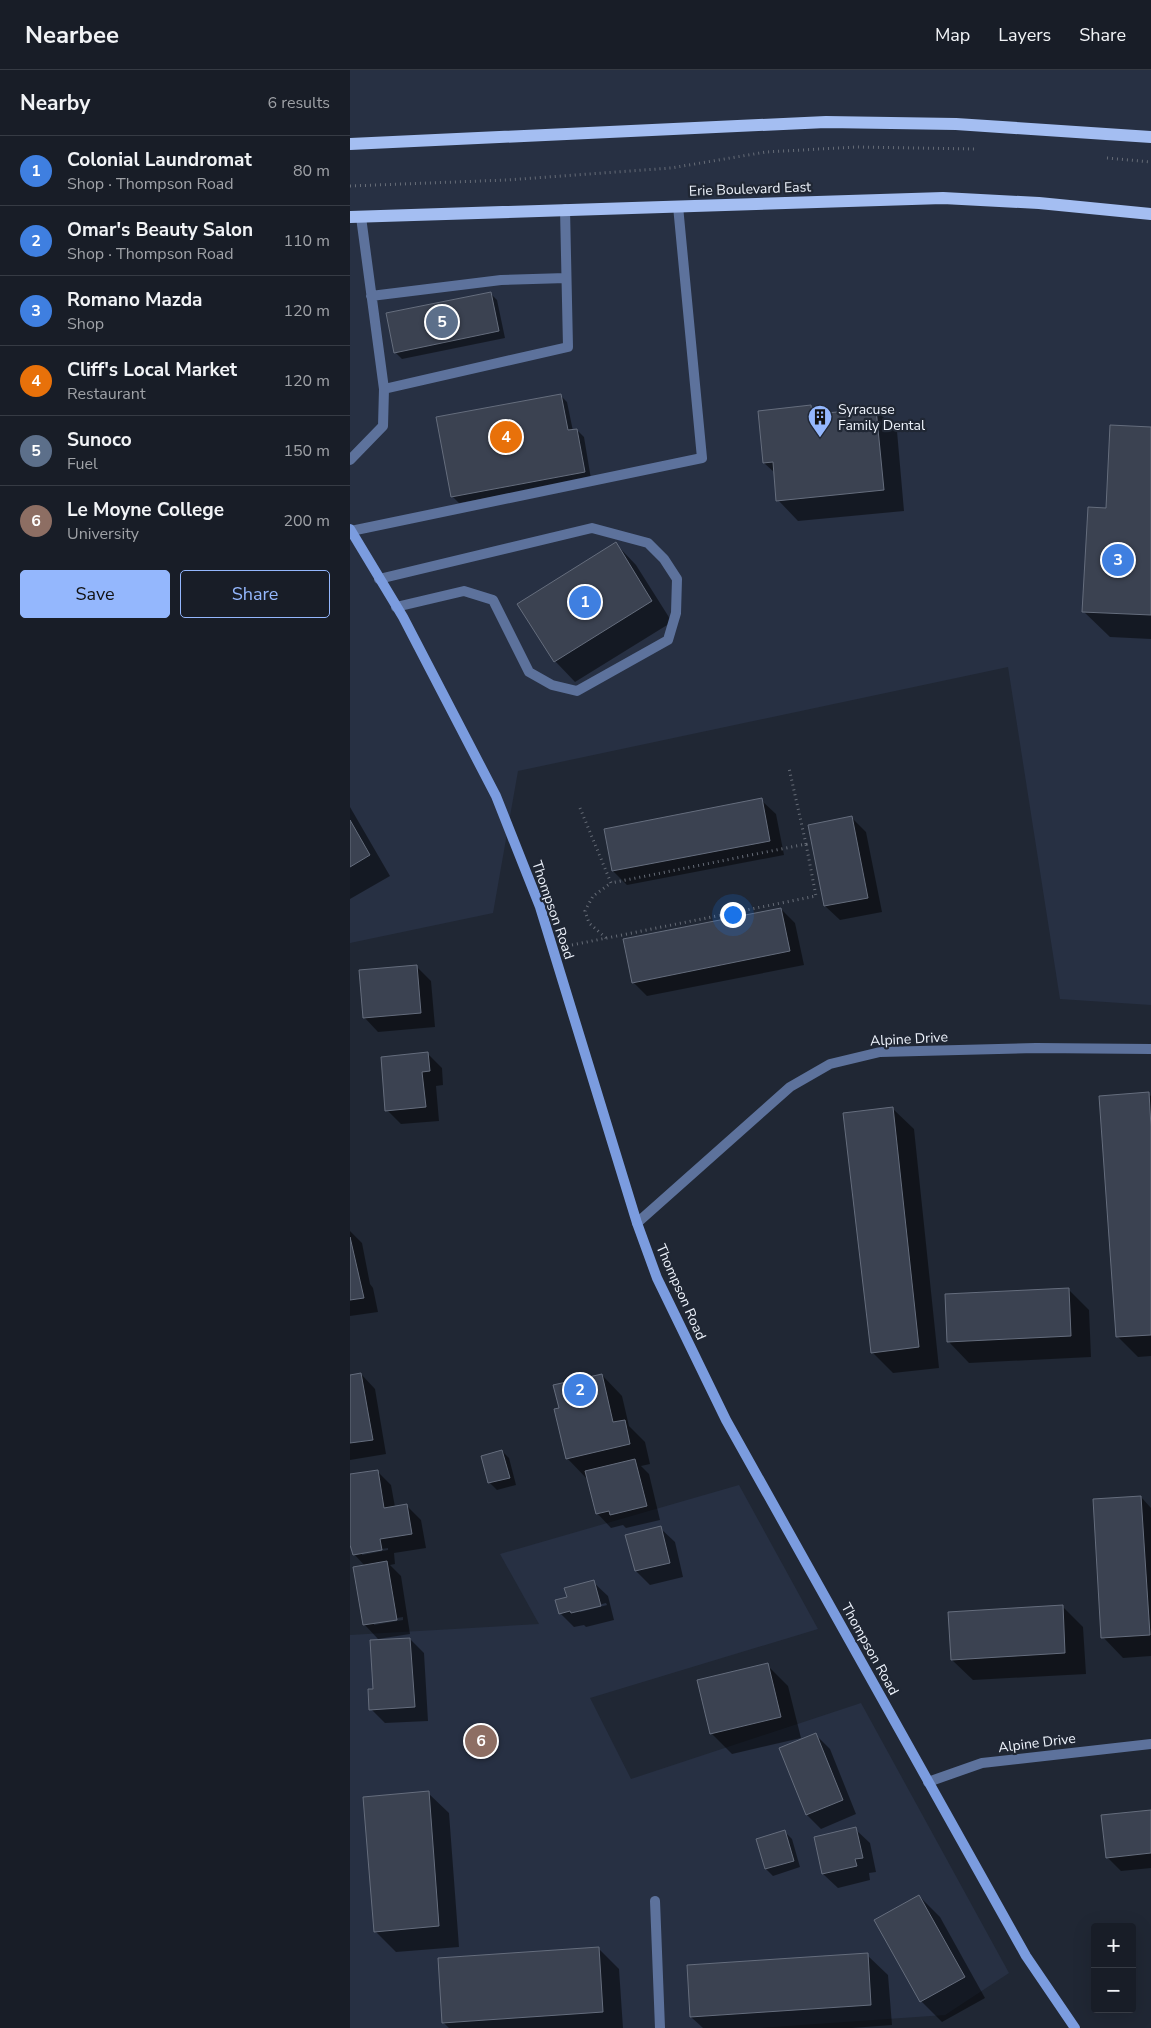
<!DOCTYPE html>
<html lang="en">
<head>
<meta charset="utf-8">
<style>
	body { margin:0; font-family:"Nunito Sans",sans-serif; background:#21262f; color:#f1f3f6 }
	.controls { position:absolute; right:15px; bottom:15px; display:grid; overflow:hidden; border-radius:5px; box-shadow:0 5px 20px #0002 }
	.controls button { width:45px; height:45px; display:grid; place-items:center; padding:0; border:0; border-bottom:1px solid #363b44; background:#181d27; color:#f1f3f6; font:25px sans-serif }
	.you { position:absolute; left:382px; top:844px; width:18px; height:18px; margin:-12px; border:4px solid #fff; border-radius:50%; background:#1a73e8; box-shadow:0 0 0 8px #1a73e833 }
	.badge { display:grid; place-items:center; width:32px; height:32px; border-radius:50%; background:#94b7fd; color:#fff; font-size:16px; font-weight:700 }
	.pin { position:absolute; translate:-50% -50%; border:2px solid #fff; box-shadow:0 1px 5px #0006 }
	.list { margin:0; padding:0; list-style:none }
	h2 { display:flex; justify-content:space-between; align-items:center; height:65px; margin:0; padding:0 20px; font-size:21px }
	h2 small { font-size:16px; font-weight:400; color:#9fa2a7 }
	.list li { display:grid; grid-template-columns:32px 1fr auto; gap:15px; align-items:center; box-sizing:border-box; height:70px; padding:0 20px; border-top:1px solid #363b44 }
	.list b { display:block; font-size:19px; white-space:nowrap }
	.list p { margin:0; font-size:16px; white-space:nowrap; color:#9fa2a7 }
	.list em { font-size:16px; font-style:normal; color:#9fa2a7 }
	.actions { display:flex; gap:10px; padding:15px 20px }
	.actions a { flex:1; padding:11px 0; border:1px solid #94b7fd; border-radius:5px; text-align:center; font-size:18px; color:#94b7fd }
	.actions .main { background:#94b7fd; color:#111 }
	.map { position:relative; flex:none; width:801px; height:1958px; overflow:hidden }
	header { display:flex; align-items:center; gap:30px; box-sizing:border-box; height:70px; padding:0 25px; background:#181d27; border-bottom:1px solid #363b44 }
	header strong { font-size:24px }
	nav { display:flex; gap:28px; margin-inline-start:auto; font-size:18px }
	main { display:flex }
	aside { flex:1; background:#181d27 }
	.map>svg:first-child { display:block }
	.built { fill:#273043 }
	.shadow { fill:#0007; fill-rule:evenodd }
	.building { fill:#3b4251; stroke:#656d7d }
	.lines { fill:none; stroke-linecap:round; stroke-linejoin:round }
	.path { stroke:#666c77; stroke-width:3; stroke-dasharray:1 4; stroke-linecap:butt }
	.lane { stroke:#5d729c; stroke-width:10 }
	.street { stroke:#5d729c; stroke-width:10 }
	.secondary { stroke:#7b9cdf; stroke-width:10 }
	.primary { stroke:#a4bef2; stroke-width:12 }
	.labels { text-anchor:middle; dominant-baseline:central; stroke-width:4.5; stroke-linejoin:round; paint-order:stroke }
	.street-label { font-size:14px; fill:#eef3fc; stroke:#202734 }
	.poi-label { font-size:14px; fill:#eef3fc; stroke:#202734; text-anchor:start }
</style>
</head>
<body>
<header>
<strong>Nearbee</strong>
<nav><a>Map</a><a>Layers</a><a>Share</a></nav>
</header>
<main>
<aside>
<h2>Nearby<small>6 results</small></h2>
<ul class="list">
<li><span class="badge" style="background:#3f7fe0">1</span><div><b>Colonial Laundromat</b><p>Shop · Thompson Road</p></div><em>80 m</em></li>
<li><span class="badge" style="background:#3f7fe0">2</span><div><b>Omar's Beauty Salon</b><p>Shop · Thompson Road</p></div><em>110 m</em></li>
<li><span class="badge" style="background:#3f7fe0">3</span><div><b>Romano Mazda</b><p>Shop</p></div><em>120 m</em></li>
<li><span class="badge" style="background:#e8710a">4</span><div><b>Cliff's Local Market</b><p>Restaurant</p></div><em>120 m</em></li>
<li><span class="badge" style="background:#5c6f8a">5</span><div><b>Sunoco</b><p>Fuel</p></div><em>150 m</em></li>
<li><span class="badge" style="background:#8d6e63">6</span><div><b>Le Moyne College</b><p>University</p></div><em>200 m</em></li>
</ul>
<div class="actions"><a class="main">Save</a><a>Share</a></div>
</aside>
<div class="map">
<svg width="801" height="1958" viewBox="0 0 801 1958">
	<rect width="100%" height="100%" fill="#202734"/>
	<path class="built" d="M0 0H801V935L710 929 658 597 168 701 143 843 0 873Z
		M389 1415 468 1559 240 1628 281 1709 511 1633 659 1903 595 1945 410 1958H0V1565L189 1554 150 1484Z"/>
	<path class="shadow" d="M140 223 147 230 155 268 52 289 45 282Z
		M210 325 217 332 223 361 227 360 234 367 241 409 109 433 102 426Z
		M461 337 469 345 526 340 547 361 554 441 448 451 428 430 425 403 414 393Z
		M801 358V569L760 567 733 541 757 439Z
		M266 474 286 495 322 552 225 612 205 591Z
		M411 730 426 744 434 785 277 815 263 801Z
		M0 737 40 806 0 829Z
		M502 748 516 762 532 842 490 850 475 836 459 756Z
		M431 839 445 853 454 895 297 926 283 912Z
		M67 897 81 911 85 957 28 962 14 947Z
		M78 984 92 998 93 1015 86 1016 89 1051 51 1054 37 1040Z
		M798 1024 801 1026V1286L788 1287 767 1266Z
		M543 1039 564 1059 589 1298 543 1303 522 1282Z
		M0 1161 12 1173 20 1214 23 1218 28 1242 0 1246Z
		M718 1219 739 1240 741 1287 619 1293 599 1272Z
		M11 1304 25 1319 36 1384 0 1390V1306Z
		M252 1305 272 1326 279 1356 295 1372 300 1394 291 1396 299 1404 310 1450 276 1458 273 1455 261 1458 247 1443 237 1409 217 1388 211 1339Z
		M152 1381 159 1388 166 1415 147 1420 140 1413 133 1387Z
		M27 1401 41 1415 45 1437 57 1436 71 1450 76 1478 44 1483 45 1494 40 1495 51 1506 60 1564 28 1569 14 1554 15 1496 4 1484 0 1474V1405ZM38 1478V1480L12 1485V1482ZM53 1547V1550L24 1555V1552Z
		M791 1427 801 1438V1586L773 1588 753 1567Z
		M310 1458 325 1472 333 1507 300 1515 286 1501 277 1465Z
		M243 1512 258 1526 264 1550 236 1557 234 1555 224 1557 210 1543 218 1528ZM256 1533 257 1535 230 1542V1540Z
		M712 1536 733 1557 736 1604 623 1610 602 1590Z
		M60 1569 74 1583 78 1651 35 1653 21 1639 25 1620Z
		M417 1595 438 1616 451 1668 382 1684 361 1663Z
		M465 1664 480 1679 506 1744 471 1759 457 1745Z
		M78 1723 99 1743 109 1877 46 1882 25 1861Z
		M801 1741V1798L771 1801 757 1787Z
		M505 1759 520 1773 526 1802 519 1803 520 1810 488 1818 473 1804Z
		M435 1762 442 1769 450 1797 423 1806 416 1799 408 1769Z
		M569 1826 590 1847 635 1928 592 1952 571 1931Z
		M248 1878 269 1899 273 1958H99L93 1952Z
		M517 1885 538 1905 542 1955 502 1958H353L341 1947Z"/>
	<path class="building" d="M141 222 149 261 44 283 36 243Z
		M211 324 218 360 227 359 235 402 101 427 86 347Z
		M461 335 462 344 526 339 534 420 426 431 423 392 413 393 408 341Z
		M760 355 801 357V545L732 542 738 437 756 438Z
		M266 472 302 531 204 592 167 534Z
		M412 728 420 771 262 801 254 759Z
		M502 746 518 828 474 836 458 755Z
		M0 750 20 785 0 797Z
		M431 838 440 881 282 913 273 869Z
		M67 895 71 943 13 948 9 900Z
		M78 982 80 1001 72 1002 76 1037 35 1041 31 987Z
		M799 1022 801 1057V1265L766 1267 749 1026Z
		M543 1037 569 1277 521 1283 493 1043Z
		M0 1167 14 1228 0 1230Z
		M719 1218 721 1266 597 1272 595 1224Z
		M11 1303 23 1370 0 1373V1305Z
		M252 1304 263 1352 275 1350 280 1374 216 1389 204 1339 209 1338 203 1315Z
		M152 1380 160 1408 138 1413 131 1386Z
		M285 1389 297 1436 260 1445 259 1441 246 1444 235 1401Z
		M28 1400 34 1438 57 1434 62 1464 30 1469 32 1480 3 1485 0 1475V1404Z
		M791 1426 800 1565 751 1568 743 1429Z
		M311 1456 320 1493 285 1501 275 1465Z
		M37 1491 47 1550 13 1555 3 1497Z
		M244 1510 251 1536 221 1543 220 1541 209 1544 205 1530 217 1527 214 1518Z
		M713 1535 715 1583 601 1590 598 1542Z
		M60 1568 65 1637 19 1640 18 1619H23L20 1570Z
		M418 1593 431 1647 360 1664 347 1610Z
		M466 1663 493 1730 456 1745 429 1678Z
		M79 1721 89 1856 24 1862 13 1727Z
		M801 1740V1783L756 1788 751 1745Z
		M506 1757 513 1788 505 1789 507 1796 472 1804 464 1767Z
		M435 1760 444 1791 415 1799 406 1769Z
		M569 1825 615 1907 570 1932 524 1850Z
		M249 1877 253 1942 92 1953 88 1888Z
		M518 1883 521 1935 340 1947 337 1895Z"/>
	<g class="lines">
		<path class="path" d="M757 88 801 92
			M0 116 157 110 321 98 416 82 506 77 626 79
			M230 738 261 813 456 774 439 698
			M256 868 239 853 235 841 243 826 261 813
			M222 875 466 826 456 774"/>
		<path class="lane" d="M11 147 34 319
			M21 226 151 210 216 208
			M0 390 33 356 34 319 218 277 215 139
			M1 461 352 388 328 136
			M29 509 242 458 298 473 314 489 327 509 326 543 318 570 227 621 202 615 179 602 143 530 114 521 46 537
			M305 1831 310 1958"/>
		<path class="street" d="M287 1153 440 1017 480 994 530 982 686 978 801 979
			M578 1712 632 1693 801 1674"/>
		<path class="secondary" d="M0 459 53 547 146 726 190 837 287 1153 307 1208 376 1350 676 1886 725 1958"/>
		<path class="primary" d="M0 74 476 52 606 54 801 67
			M0 147 593 128 689 133 801 144"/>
	</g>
	<defs>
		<symbol id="building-pin" viewBox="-11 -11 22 30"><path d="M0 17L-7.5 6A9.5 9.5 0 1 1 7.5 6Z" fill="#94b7fd" stroke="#202734"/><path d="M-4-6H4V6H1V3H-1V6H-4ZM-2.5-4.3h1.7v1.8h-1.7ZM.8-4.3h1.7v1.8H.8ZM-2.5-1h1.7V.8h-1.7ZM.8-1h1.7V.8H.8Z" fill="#111"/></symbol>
	</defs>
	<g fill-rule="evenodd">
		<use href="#building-pin" x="456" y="333" width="28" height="38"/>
	</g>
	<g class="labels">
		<g class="street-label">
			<text transform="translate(400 119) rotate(-2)">Erie Boulevard East</text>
			<text transform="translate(203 840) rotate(71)">Thompson Road</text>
			<text transform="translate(559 969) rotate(-3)">Alpine Drive</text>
			<text transform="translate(331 1222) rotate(66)">Thompson Road</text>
			<text transform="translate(520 1579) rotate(61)">Thompson Road</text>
			<text transform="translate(687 1673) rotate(-7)">Alpine Drive</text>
		</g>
		<g class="poi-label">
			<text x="488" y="339">Syracuse<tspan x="488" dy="16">Family Dental</tspan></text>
		</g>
	</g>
</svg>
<div class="controls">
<button>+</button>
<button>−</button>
</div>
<div class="you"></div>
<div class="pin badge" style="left:235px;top:532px;background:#3f7fe0">1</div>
<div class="pin badge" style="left:230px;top:1320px;background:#3f7fe0">2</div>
<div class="pin badge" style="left:768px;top:490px;background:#3f7fe0">3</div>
<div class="pin badge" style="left:156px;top:367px;background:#e8710a">4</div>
<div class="pin badge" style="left:92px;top:252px;background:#5c6f8a">5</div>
<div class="pin badge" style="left:131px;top:1671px;background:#8d6e63">6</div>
</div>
</main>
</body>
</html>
